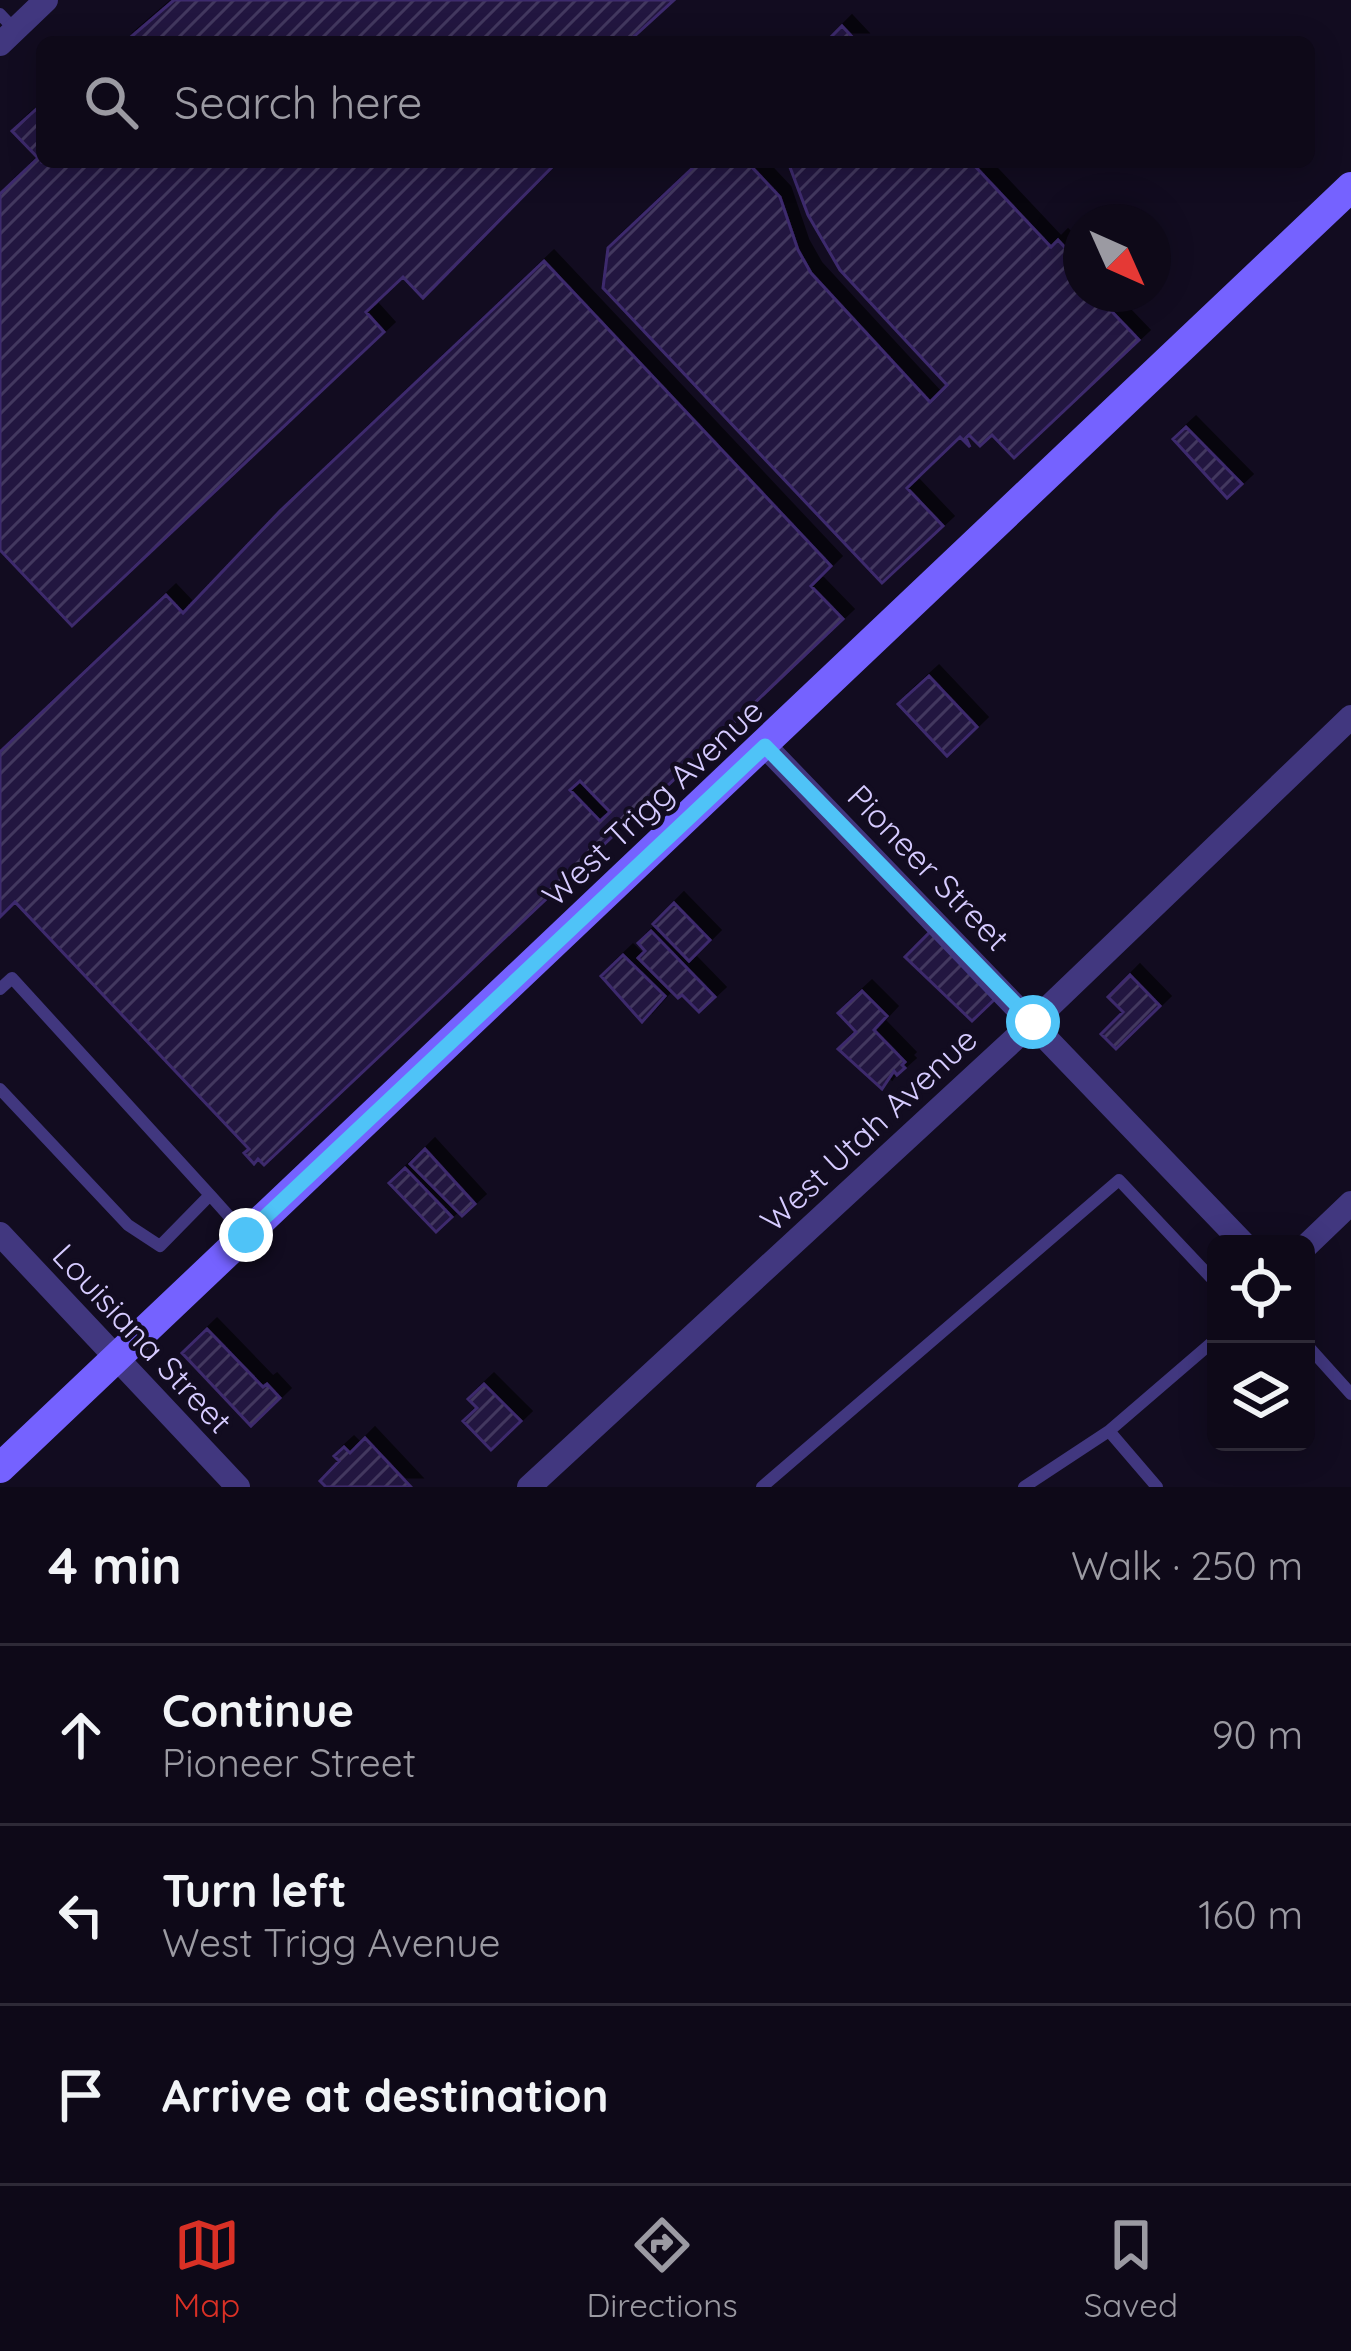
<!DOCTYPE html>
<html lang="en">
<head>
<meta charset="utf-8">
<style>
	body { margin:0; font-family:Quicksand,sans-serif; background:#171221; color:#f1f3f6 }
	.controls { position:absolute; right:36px; bottom:36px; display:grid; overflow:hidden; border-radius:18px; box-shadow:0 6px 30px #0003 }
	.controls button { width:108px; height:108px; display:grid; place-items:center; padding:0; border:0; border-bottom:3px solid #2e2a37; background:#0e0918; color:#f1f3f6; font:60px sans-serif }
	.compass { position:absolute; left:1063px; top:204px; width:108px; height:108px; border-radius:50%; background:#0e0918; box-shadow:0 6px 30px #0003; rotate:135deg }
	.stop { position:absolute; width:36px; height:36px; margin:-27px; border:9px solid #4fc3f7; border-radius:50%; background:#fff }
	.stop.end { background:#4fc3f7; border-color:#fff; box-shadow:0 3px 12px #0008 }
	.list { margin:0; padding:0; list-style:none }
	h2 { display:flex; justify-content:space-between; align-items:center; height:156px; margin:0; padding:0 48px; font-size:51px }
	h2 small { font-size:39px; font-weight:400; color:#9b9aa2 }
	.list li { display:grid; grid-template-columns:78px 1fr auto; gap:36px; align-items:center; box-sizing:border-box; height:180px; padding:0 48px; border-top:3px solid #2e2a37 }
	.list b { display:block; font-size:45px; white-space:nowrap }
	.list p { margin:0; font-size:39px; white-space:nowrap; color:#9b9aa2 }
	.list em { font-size:39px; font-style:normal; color:#9b9aa2 }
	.icon { flex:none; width:66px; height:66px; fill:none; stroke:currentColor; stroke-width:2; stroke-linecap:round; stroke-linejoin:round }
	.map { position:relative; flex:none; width:1351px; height:1487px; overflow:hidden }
	.search { position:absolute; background:#0e0918; box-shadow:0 6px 30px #0003; left:36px; right:36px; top:36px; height:132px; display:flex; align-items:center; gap:30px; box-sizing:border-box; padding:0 42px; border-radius:18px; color:#9b9aa2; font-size:45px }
	.sheet { height:696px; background:#0e0918 }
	nav { display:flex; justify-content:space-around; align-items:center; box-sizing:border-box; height:168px; border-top:3px solid #2e2a37; background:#0e0918; font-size:33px; color:#9b9aa2 }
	nav a { display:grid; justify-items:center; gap:6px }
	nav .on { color:#d93025 }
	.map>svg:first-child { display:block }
	.building { fill:url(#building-hatch); stroke:#3e2a6d; stroke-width:3; fill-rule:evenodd; filter:url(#shadow) }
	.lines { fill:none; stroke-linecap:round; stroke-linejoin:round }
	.lane { stroke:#41377f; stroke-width:12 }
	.street { stroke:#41377f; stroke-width:24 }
	.secondary { stroke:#7562ff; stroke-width:30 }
	.route { stroke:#4fc3f7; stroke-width:15 }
	.labels { text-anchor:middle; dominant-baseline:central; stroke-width:9; stroke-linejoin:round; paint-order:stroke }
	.street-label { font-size:33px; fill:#d6cbff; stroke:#120c20 }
</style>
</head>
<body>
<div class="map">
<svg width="1351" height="1487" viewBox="0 0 1351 1487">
	<defs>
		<pattern id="building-hatch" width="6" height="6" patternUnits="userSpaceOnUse" patternTransform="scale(3)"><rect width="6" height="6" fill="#241841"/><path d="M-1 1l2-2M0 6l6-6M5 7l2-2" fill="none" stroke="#43385e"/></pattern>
		<filter id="shadow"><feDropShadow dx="10" dy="-10" stdDeviation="0" flood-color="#0009"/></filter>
	</defs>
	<rect width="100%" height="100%" fill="#120c20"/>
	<path class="building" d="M174 0H674L628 42H125Z
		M842 26 857 42H826Z
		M42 104V162H557L423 298 403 277 366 312 384 332 72 626 0 550V194L38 158 12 131Z
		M699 162H747L780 197 798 250 811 273 930 402 947 385 840 270 808 215 788 162H971L1051 247 1058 240 1081 265V294H1095L1139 340 1014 458 992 435 980 446 969 435 966 438 970 447 960 437 907 488 943 526 882 583 603 288 608 248Z
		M544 261 831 566 811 586 843 619 624 827 619 822 610 831 614 835 264 1165 258 1159 254 1164 244 1153 249 1149 15 902 0 917V752L166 595 183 613 280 511ZM580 781 610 812 600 821 570 790Z
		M1186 427 1242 484 1227 498 1173 439Z
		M929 676 977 727 947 756 898 704Z
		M674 903 710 940 689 961 653 924Z
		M651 931 715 997 699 1012 682 995 678 998 638 958 645 951 638 943Z
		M931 931 996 998 972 1021 905 957Z
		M623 955 665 996 642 1022 601 976Z
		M1130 975 1160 1006 1116 1049 1101 1034 1123 1012 1108 997Z
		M862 991 887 1016 874 1030 905 1062 902 1065 905 1068 897 1075 894 1071 882 1089 838 1049 856 1032 838 1013Z
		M425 1149 475 1204 462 1216 410 1164Z
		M405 1168 452 1217 436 1232 389 1183Z
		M207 1329 263 1387 267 1384 280 1398 251 1426 182 1353Z
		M484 1384 521 1421 491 1450 463 1421 477 1408 468 1399Z
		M365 1438 411 1487H326L320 1481 339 1461 334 1456 344 1447 350 1453Z"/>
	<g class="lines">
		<path class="lane" d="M0 14 15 30
			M0 989 12 978 210 1195
			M0 1089 128 1225 160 1246 210 1195 244 1233
			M1306 1344 1351 1394
			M1109 1431 1157 1487
			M762 1487 1119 1180 1216 1283
			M1024 1487 1109 1431 1216 1339"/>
		<path class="street" d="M0 44 46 0
			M765 746 1244 1244
			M0 1234 238 1487
			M1306 1246 1351 1203
			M529 1487 1033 1022 1351 717"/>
		<path class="secondary" d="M0 1468 1351 187"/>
	</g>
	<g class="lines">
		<path class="route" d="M246 1235 765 746 1033 1022"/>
	</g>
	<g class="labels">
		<g class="street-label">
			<text transform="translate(652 802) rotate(-43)">West Trigg Avenue</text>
			<text transform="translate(929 867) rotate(46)">Pioneer Street</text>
			<text transform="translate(868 1129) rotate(-43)">West Utah Avenue</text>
			<text transform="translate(143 1338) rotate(47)">Louisiana Street</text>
		</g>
	</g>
</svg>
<div class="controls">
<button><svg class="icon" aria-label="locate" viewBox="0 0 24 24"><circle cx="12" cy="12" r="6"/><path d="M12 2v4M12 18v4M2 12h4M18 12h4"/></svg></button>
<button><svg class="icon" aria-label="layers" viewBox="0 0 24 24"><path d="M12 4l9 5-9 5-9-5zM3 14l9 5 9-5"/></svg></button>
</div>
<svg class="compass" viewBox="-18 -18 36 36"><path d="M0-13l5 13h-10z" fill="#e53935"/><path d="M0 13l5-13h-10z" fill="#9b9aa2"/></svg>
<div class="stop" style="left:1033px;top:1022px"></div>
<div class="stop end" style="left:246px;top:1235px"></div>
<div class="search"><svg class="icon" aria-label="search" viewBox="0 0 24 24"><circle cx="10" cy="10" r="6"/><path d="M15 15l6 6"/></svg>Search here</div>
</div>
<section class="sheet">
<h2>4 min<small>Walk · 250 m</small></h2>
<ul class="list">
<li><svg class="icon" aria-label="ahead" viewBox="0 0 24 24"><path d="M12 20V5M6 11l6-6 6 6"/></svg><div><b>Continue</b><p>Pioneer Street</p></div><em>90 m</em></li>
<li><svg class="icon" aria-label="left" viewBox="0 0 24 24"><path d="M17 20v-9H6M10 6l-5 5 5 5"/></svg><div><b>Turn left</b><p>West Trigg Avenue</p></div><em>160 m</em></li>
<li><svg class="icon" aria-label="arrive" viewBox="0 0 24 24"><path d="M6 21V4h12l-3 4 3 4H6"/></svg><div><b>Arrive at destination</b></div></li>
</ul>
</section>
<nav>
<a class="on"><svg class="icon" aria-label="map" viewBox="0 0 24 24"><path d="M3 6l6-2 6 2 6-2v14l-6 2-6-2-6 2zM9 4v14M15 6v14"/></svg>Map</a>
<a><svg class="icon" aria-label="directions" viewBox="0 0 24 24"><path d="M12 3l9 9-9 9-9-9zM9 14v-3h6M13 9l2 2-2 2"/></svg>Directions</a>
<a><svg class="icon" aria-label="saved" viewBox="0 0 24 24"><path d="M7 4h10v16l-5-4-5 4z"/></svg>Saved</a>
</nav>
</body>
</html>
